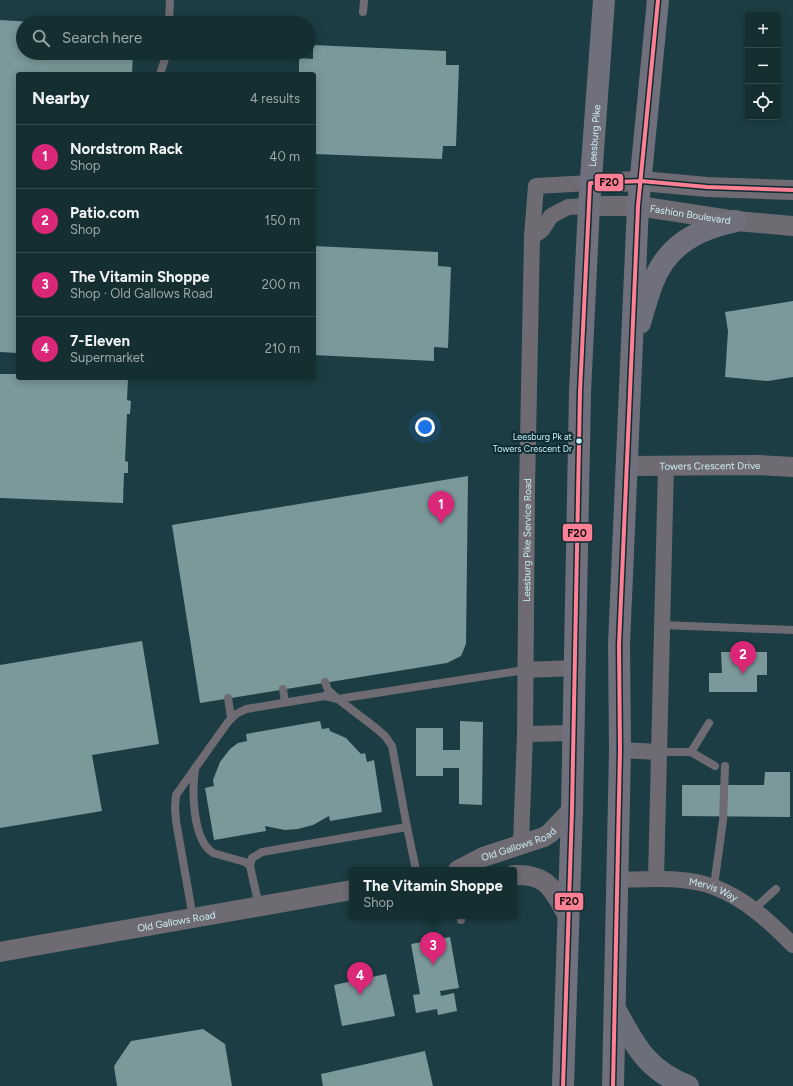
<!DOCTYPE html>
<html lang="en">
<head>
<meta charset="utf-8">
<style>
	body { margin:0; font-family:Figtree,sans-serif; background:#223a3e; color:#f1f3f6 }
	.controls { position:absolute; right:12px; top:12px; display:grid; overflow:hidden; border-radius:4px; box-shadow:0 2px 10px #0003 }
	.controls button { width:36px; height:36px; display:grid; place-items:center; padding:0; border:0; border-bottom:1px solid #344a4d; background:#152e32; color:#f1f3f6; font:20px sans-serif }
	.you { position:absolute; left:425px; top:427px; width:14px; height:14px; margin:-10px; border:3px solid #fff; border-radius:50%; background:#1a73e8; box-shadow:0 0 0 6px #1a73e833 }
	.badge { display:grid; place-items:center; width:26px; height:26px; border-radius:50%; background:#db2777; color:#fff; font-size:13px; font-weight:700 }
	.pin { position:absolute; translate:-50% -33px; filter:drop-shadow(0 1px 2px #0008) }
	.pin::after { content:''; position:absolute; top:21px; width:14px; height:12px; background:inherit; clip-path:polygon(0 0,100% 0,50% 100%) }
	.popup { position:absolute; left:349px; top:867px; width:168px; height:52px; box-sizing:border-box; display:grid; place-content:center; border-radius:4px; background:#152e32; filter:drop-shadow(0 1px 3px #0005); font-size:13px; white-space:nowrap; color:#9da8ac }
	.popup b { font-size:15px; color:#f1f3f6 }
	.popup::after { content:''; position:absolute; left:50%; top:100%; margin-left:-8px; border:8px solid transparent; border-top-color:#152e32 }
	.list { margin:0; padding:0; list-style:none }
	h2 { display:flex; justify-content:space-between; align-items:center; height:52px; margin:0; padding:0 16px; font-size:17px }
	h2 small { font-size:13px; font-weight:400; color:#9da8ac }
	.list li { display:grid; grid-template-columns:26px 1fr auto; gap:12px; align-items:center; box-sizing:border-box; height:64px; padding:0 16px; border-top:1px solid #344a4d }
	.list b { display:block; font-size:15px; white-space:nowrap }
	.list p { margin:0; font-size:13px; white-space:nowrap; color:#9da8ac }
	.list em { font-size:13px; font-style:normal; color:#9da8ac }
	.icon { flex:none; width:22px; height:22px; fill:none; stroke:currentColor; stroke-width:2; stroke-linecap:round; stroke-linejoin:round }
	.map { position:relative; flex:none; width:793px; height:1086px; overflow:hidden }
	.search { position:absolute; background:#152e32; box-shadow:0 2px 10px #0003; left:16px; top:16px; width:300px; height:44px; display:flex; align-items:center; gap:10px; box-sizing:border-box; padding:0 14px; border-radius:22px; color:#9da8ac; font-size:15px }
	.panel { position:absolute; background:#152e32; box-shadow:0 2px 10px #0003; left:16px; top:72px; width:300px; height:308px; border-radius:4px }
	.map>svg:first-child { display:block }
	.building { fill:#7b989a }
	.lines { fill:none; stroke-linecap:round; stroke-linejoin:round }
	.service { stroke:#6f6b73; stroke-width:8 }
	.minor { stroke:#6f6b73; stroke-width:16 }
	.tertiary { stroke:#6f6b73; stroke-width:20 }
	.trunk { stroke:#70707c; stroke-width:22 }
	.motorway { stroke:#6c6f7a; stroke-width:22 }
	.bus-1-casing { stroke:#0d2b31; stroke-width:7 }
	.bus-1 { stroke:#ff8094; stroke-width:4 }
	.bus-dot { fill:#cbedf4; stroke:#0d2b31; stroke-width:1.5 }
	.labels { text-anchor:middle; dominant-baseline:central; stroke-width:4; stroke-linejoin:round; paint-order:stroke }
	.bus-label { font-size:9px; fill:#cbedf4; stroke:#0d2b31; text-anchor:end }
	.street-label { font-size:10px; fill:#cbedf4; stroke:#0d2b31 }
	.line-badge { stroke:#0d2b31; stroke-width:1.5 }
	.pale-badge-label { font-size:11px; text-anchor:middle; font-weight:bold; fill:#111 }
</style>
</head>
<body>
<div class="map">
<svg width="793" height="1086" viewBox="0 0 793 1086">
	<rect width="100%" height="100%" fill="#1c3d43"/>
	<path class="building" d="M0 20 32 22V23H23V53H133L132 74H18V353L0 352Z
		M313 45 446 51V65H459L456 146H443L442 159 314 154V74H299V58L313 59Z
		M314 246 438 252V266L451 267 448 348 434 347V361L314 355Z
		M793 301V377L768 381 725 377 728 331 725 312Z
		M0 374H18V378L128 379 127 400 131 401 130 414H127L125 461 128 462V473H124L123 503 0 498Z
		M468 476 466 644 461 656 447 663 200 703 172 525Z
		M142 641 159 744 92 755 102 811 0 828V665Z
		M721 652H767V675H757V692H709V673H722Z
		M320 721 322 729 329 728 330 731 346 738 361 754 365 753 367 762 374 760 382 812 330 821 329 816 313 825 298 829 285 830 265 826 266 831 214 840 205 788 214 786 213 780 215 775 220 762 230 749 238 743 247 741 246 734Z
		M460 721 483 722 482 805 459 804V768H443V776H416V728H443V750H460Z
		M765 772H790V817L682 816V785H764Z
		M450 937 459 988 440 991 441 996 454 993 457 1011 438 1015 437 1009 416 1013 413 995 420 994 411 944Z
		M386 974 395 1016 342 1026 334 985Z
		M203 1029 225 1044 232 1086H117L114 1066 131 1041Z
		M425 1051 433 1086H323L321 1074Z"/>
	<g class="lines">
		<path class="service" d="M363 12 364 0
			M169 23 170 0
			M160 74 167 53
			M662 625 793 630
			M325 682 328 690 338 699 525 670
			M283 689 285 702
			M228 698 231 718
			M709 723 691 752 715 766
			M659 752H691
			M195 769C192 791 192 839 213 853L245 862 250 866 259 906
			M250 866 252 858 262 852 407 827 416 870
			M714 886 723 820 725 766
			M754 909 776 889
			M461 916V920
			M193 918 176 821 175 808 176 795 228 722 236 714 246 709 325 696 338 699 377 729 385 736 392 746 407 827"/>
		<g class="minor">
			<path d="M532 237 542 230 551 216 568 207 589 206"/>
			<path d="M525 670 575 668"/>
			<path d="M525 734 573 733"/>
			<path d="M620 750 659 752"/>
			<path id="s1" d="M521 843 525 734 527 490 532 237 536 186 590 183"/>
			<path d="M656 878 666 465"/>
			<path id="s2" d="M616 880C647 879 686 876 714 887 746 899 770 922 793 945"/>
		</g>
		<g class="tertiary">
			<path d="M590 183 641 181 707 187 793 190"/>
			<path id="s3" d="M589 206H638L736 221 793 226"/>
			<path id="s4" d="M626 466 758 465 793 467"/>
			<path id="s5" d="M458 870 483 857 544 837 550 833 572 810"/>
			<path d="M514 875C549 874 552 889 568 916"/>
			<path id="s6" d="M0 952 352 890"/>
		</g>
		<g class="trunk">
			<path d="M640 323C644 309 648 295 653 282 668 244 698 229 736 221"/>
			<path id="s7" d="M563 1086 572 810 580 392 589 206 604 0"/>
			<path d="M613 1086 620 750 619 645 634 296 638 206 658 0"/>
		</g>
		<path class="motorway" d="M615 1009C635 1045 646 1070 688 1086"/>
		<defs>
			<path id="bus-1" d="M563 1086 572 810 580 392 590 183 641 181 707 187 793 190
				M613 1086 620 750 619 645 638 206 658 0"/>
		</defs>
		<use href="#bus-1" class="bus-1-casing"/>
		<use href="#bus-1" class="bus-1"/>
	</g>
	<circle class="bus-dot" cx="579" cy="441" r="3.5"/>
	<g class="labels">
		<g class="bus-label">
			<text x="572" y="436">Leesburg Pk at<tspan x="572" dy="12">Towers Crescent Dr</tspan></text>
		</g>
		<g class="street-label">
			<text stroke="none"><textPath href="#s7" startOffset="951">Leesburg Pike</textPath></text>
			<text stroke="none"><textPath href="#s3" startOffset="102">Fashion Boulevard</textPath></text>
			<text stroke="none"><textPath href="#s4" startOffset="84">Towers Crescent Drive</textPath></text>
			<text stroke="none"><textPath href="#s1" startOffset="303">Leesburg Pike Service Road</textPath></text>
			<text stroke="none"><textPath href="#s5" startOffset="66">Old Gallows Road</textPath></text>
			<text stroke="none"><textPath href="#s2" startOffset="99">Mervis Way</textPath></text>
			<text stroke="none"><textPath href="#s6" startOffset="179">Old Gallows Road</textPath></text>
		</g>
	</g>
	<g class="line-badge">
		<rect x="594" y="173" width="30" height="19" rx="4" fill="#ff8094"/>
		<rect x="562" y="523" width="31" height="19" rx="4" fill="#ff8094"/>
		<rect x="554" y="892" width="30" height="19" rx="4" fill="#ff8094"/>
	</g>
	<g class="pale-badge-label">
		<text x="609" y="186">F20</text>
		<text x="577" y="537">F20</text>
		<text x="569" y="905">F20</text>
	</g>
</svg>
<div class="controls">
<button>+</button>
<button>−</button>
<button><svg class="icon" aria-label="locate" viewBox="0 0 24 24"><circle cx="12" cy="12" r="6"/><path d="M12 2v4M12 18v4M2 12h4M18 12h4"/></svg></button>
</div>
<div class="you"></div>
<div class="pin badge" style="left:441px;top:524px">1</div>
<div class="pin badge" style="left:743px;top:674px">2</div>
<div class="pin badge" style="left:433px;top:965px">3</div>
<div class="popup"><b>The Vitamin Shoppe</b>Shop</div>
<div class="pin badge" style="left:360px;top:995px">4</div>
<div class="search"><svg class="icon" aria-label="search" viewBox="0 0 24 24"><circle cx="10" cy="10" r="6"/><path d="M15 15l6 6"/></svg>Search here</div>
<section class="panel">
<h2>Nearby<small>4 results</small></h2>
<ul class="list">
<li><span class="badge">1</span><div><b>Nordstrom Rack</b><p>Shop</p></div><em>40 m</em></li>
<li><span class="badge">2</span><div><b>Patio.com</b><p>Shop</p></div><em>150 m</em></li>
<li><span class="badge">3</span><div><b>The Vitamin Shoppe</b><p>Shop · Old Gallows Road</p></div><em>200 m</em></li>
<li><span class="badge">4</span><div><b>7-Eleven</b><p>Supermarket</p></div><em>210 m</em></li>
</ul>
</section>
</div>
</body>
</html>
